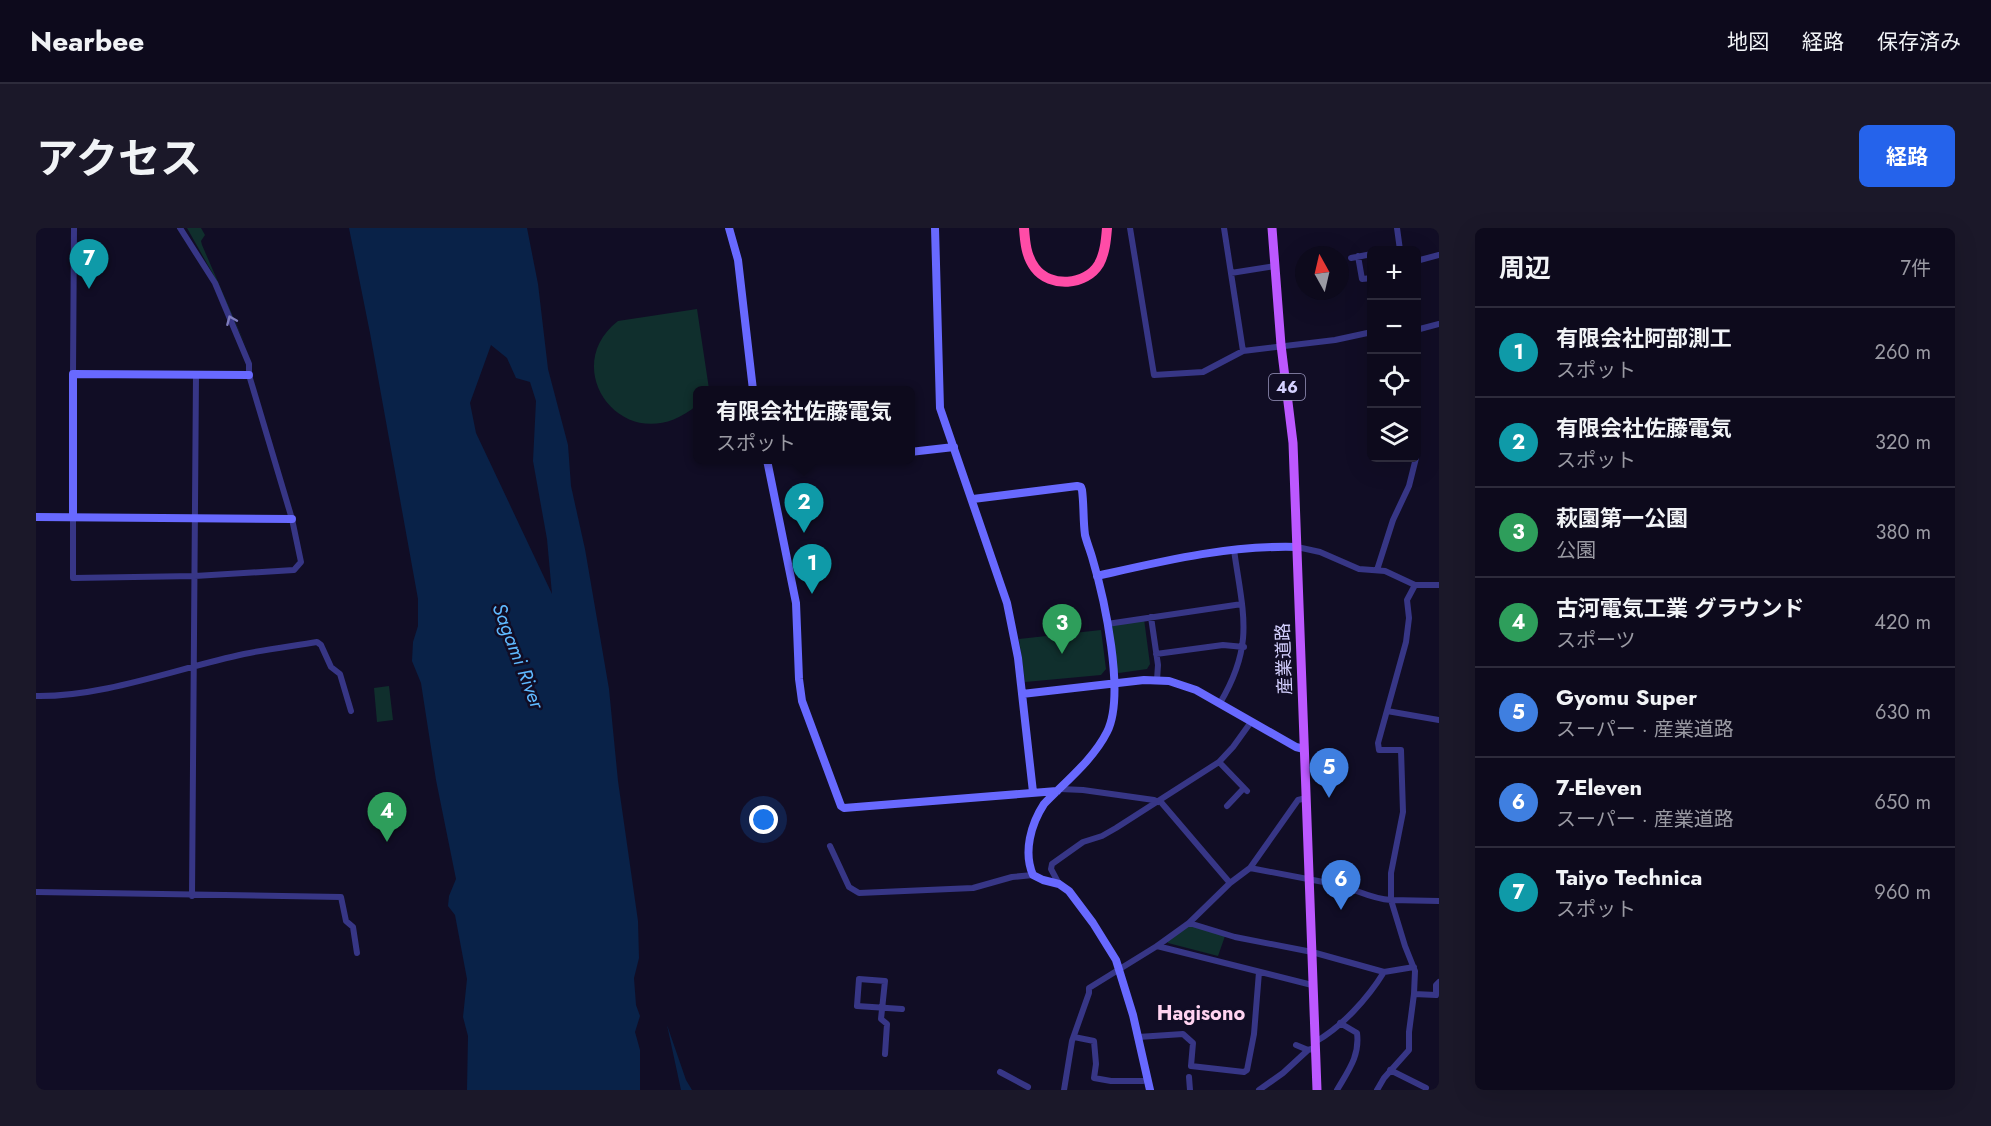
<!DOCTYPE html>
<html lang="ja">
<head>
<meta charset="utf-8">
<style>
	body { margin:0; font-family:Jost,"Noto Sans JP",sans-serif; background:#1b1829; color:#f1f3f6 }
	.controls { position:absolute; right:18px; top:18px; display:grid; overflow:hidden; border-radius:9px; box-shadow:0 6px 24px #0002 }
	.controls button { width:54px; height:54px; display:grid; place-items:center; padding:0; border:0; border-bottom:2px solid #2d2b3b; background:#0d0a1c; color:#f1f3f6; font:30px sans-serif }
	.compass { position:absolute; left:1259px; top:18px; width:54px; height:54px; border-radius:50%; background:#0d0a1c; box-shadow:0 6px 24px #0002; rotate:352deg }
	.you { position:absolute; left:728px; top:592px; width:21px; height:21px; margin:-15px; border:4px solid #fff; border-radius:50%; background:#1a73e8; box-shadow:0 0 0 9px #1a73e833 }
	.badge { display:grid; place-items:center; width:39px; height:39px; border-radius:50%; background:#2563eb; color:#fff; font-size:20px; font-weight:700 }
	.pin { position:absolute; translate:-50% -50px; filter:drop-shadow(0 2px 3px #0008) }
	.pin::after { content:''; position:absolute; top:32px; width:21px; height:18px; background:inherit; clip-path:polygon(0 0,100% 0,50% 100%) }
	.popup { position:absolute; left:657px; top:158px; width:222px; height:78px; box-sizing:border-box; display:grid; place-content:center; border-radius:9px; background:#0d0a1c; filter:drop-shadow(0 2px 4px #0005); font-size:20px; white-space:nowrap; color:#9a9aa3 }
	.popup b { font-size:22px; color:#f1f3f6 }
	.popup::after { content:''; position:absolute; left:50%; top:100%; margin-left:-12px; border:12px solid transparent; border-top-color:#0d0a1c }
	.list { margin:0; padding:0; list-style:none }
	h2 { display:flex; justify-content:space-between; align-items:center; height:78px; margin:0; padding:0 24px; font-size:26px }
	h2 small { font-size:20px; font-weight:400; color:#9a9aa3 }
	.list li { display:grid; grid-template-columns:39px 1fr auto; gap:18px; align-items:center; box-sizing:border-box; height:90px; padding:0 24px; border-top:2px solid #2d2b3b }
	.list b { display:block; font-size:22px; white-space:nowrap }
	.list p { margin:0; font-size:20px; white-space:nowrap; color:#9a9aa3 }
	.list em { font-size:20px; font-style:normal; color:#9a9aa3 }
	.icon { flex:none; width:33px; height:33px; fill:none; stroke:currentColor; stroke-width:2; stroke-linecap:round; stroke-linejoin:round }
	.map { position:relative; flex:none; width:1403px; height:862px; overflow:hidden; border-radius:9px }
	header { display:flex; align-items:center; gap:36px; box-sizing:border-box; height:84px; padding:0 30px; background:#0d0a1c; border-bottom:2px solid #2d2b3b }
	header strong { font-size:28px }
	nav { display:flex; gap:33px; margin-inline-start:auto; font-size:21px }
	.intro { display:flex; align-items:center; justify-content:space-between; box-sizing:border-box; height:144px; padding:0 36px }
	h1 { margin:0; font-size:42px }
	.button { padding:15px 27px; border-radius:9px; background:#2563eb; color:#fff; font-size:21px; font-weight:700 }
	main { display:flex; gap:36px; padding:0 36px }
	aside { flex:1; background:#0d0a1c; border-radius:9px; box-shadow:0 6px 24px #0002 }
	.map>svg:first-child { display:block }
	.green { fill:#102f2d }
	.water { fill:#092248; fill-rule:evenodd }
	.lines { fill:none; stroke-linecap:round; stroke-linejoin:round }
	.street { stroke:#373686; stroke-width:6 }
	.secondary { stroke:#6869ff; stroke-width:8 }
	.primary { stroke:#bc58ff; stroke-width:9 }
	.highway { stroke:#ff4ca7; stroke-width:10 }
	.oneway { stroke:#7e7cbc }
	.labels { text-anchor:middle; dominant-baseline:central; stroke-width:5; stroke-linejoin:round; paint-order:stroke }
	.shield { fill:#110d25; stroke:#9a96be; stroke-width:1.5 }
	.shield-label { font-size:16px; font-weight:bold; fill:#d5d1ff }
	.street-label { font-size:18px; fill:#d5d1ff; stroke:#110d25 }
	.water-label { font-size:20px; font-style:italic; fill:#5fb9ff; stroke:#110d25 }
	.neighbourhood-label { font-size:20px; font-weight:bold; fill:#ffd3f0; stroke:#110d25 }
</style>
</head>
<body>
<header>
<strong>Nearbee</strong>
<nav><a>地図</a><a>経路</a><a>保存済み</a></nav>
</header>
<div class="intro"><h1>アクセス</h1><a class="button">経路</a></div>
<main>
<div class="map">
<svg width="1403" height="862" viewBox="0 0 1403 862">
	<rect width="100%" height="100%" fill="#110d25"/>
	<path class="green" d="M151 0H165L169 7 165 13 166 17 212 123 177 46Z
		M661 81 673 161 672 162H662L661 177C592 236 519 142 582 93Z
		M1108 391 1114 436 1111 441 1083 445 1079 443 1074 396Z
		M1065 402 1070 441 1065 447 989 454 983 411Z
		M353 458 357 492 341 494 338 460Z
		M1156 698 1189 708 1182 728 1132 715V712L1151 699Z"/>
	<path class="water" d="M313 0H491L502 56 512 141 532 217 535 258 549 321 573 461 582 553 602 693 603 730 598 750 600 777 604 788 599 804 604 822V862H431L432 808 427 789 431 751 419 687 412 678 413 668 420 651 400 552 385 455 376 433 377 414 382 398V371L334 105ZM455 117 471 130 480 150 494 154 500 173 497 233 511 311 516 366 440 205 434 175Z
		M631 797 650 852 656 862H645Z"/>
	<g class="lines">
		<path class="street" d="M1094 0 1118 147 1167 144 1207 123 1299 112 1336 104
			M1188 0 1207 123
			M1361 0 1364 22
			M1322 28 1326 51 1336 50
			M1315 30 1336 26
			M1380 33 1403 27
			M1195 45 1239 38
			M1380 102 1403 96
			M37 146 38 0
			M37 289V350L159 348 258 342 265 334 256 291 213 147V136L179 55 144 0
			M1261 319 1284 324 1323 341 1349 343 1379 357H1403
			M1341 342 1357 292 1373 258 1380 230
			M1115 389 1122 437 1121 452
			M1071 396 1206 376
			M1120 426 1187 417 1208 419
			M0 468C68 469 142 440 208 426 232 421 257 418 281 414L285 417 295 439 304 446 315 483
			M1184 475C1219 416 1207 386 1198 322
			M1351 483 1403 492
			M1183 534 1211 563
			M1024 561 1047 562 1118 572 1122 574
			M1124 573 1194 655
			M1191 578 1208 560
			M794 618 813 659 823 665 937 660 976 649 997 647
			M1214 640 1262 572 1270 570
			M1023 656 1015 641 1016 636 1047 614 1066 608 1080 600 1183 534 1197 519 1215 494
			M0 664 305 669 310 693 317 699 321 725
			M156 668 160 146
			M1153 695 1199 709 1276 724 1348 744
			M1121 718 1276 757
			M1378 766 1400 767V757L1403 754
			M1038 809 1058 813 1060 836 1058 850 1075 853H1107
			M1102 809 1147 806 1157 815 1155 838 1208 844 1211 842 1218 806 1223 744
			M1279 814C1306 799 1332 770 1348 744L1378 739
			M1260 817 1272 822
			M849 826 851 796 845 791 849 753 823 751 821 778 866 781
			M1354 842 1390 860
			M964 844 992 859
			M1153 849 1154 862
			M1028 862 1036 813 1053 765V760L1121 718 1153 695 1194 655 1214 640 1303 657C1321 662 1336 671 1355 672V645L1367 584 1365 522H1343L1342 515 1370 414 1373 390 1371 372 1379 357
			M1223 862 1247 845 1272 822 1279 820
			M1301 862C1312 843 1324 828 1321 805L1304 795
			M1341 862 1348 850 1373 822V804L1378 766 1379 743 1369 718 1355 672 1403 673"/>
		<path class="secondary" d="M693 0 702 32 717 162
			M899 0 904 180 971 375 982 430 997 564
			M874 224 918 219
			M731 232 760 375 763 451 766 473 805 578 808 580 1021 563
			M937 271 1041 258 1045 259 1046 262C1048 277 1047 292 1049 307 1051 315 1054 322 1056 329 1068 369 1090 467 1071 504 1057 532 1029 554 1008 576 995 596 987 624 997 647L1007 652 1023 656 1033 663 1057 695 1080 732 1097 787 1114 862
			M0 289 256 291
			M37 289V146L213 147
			M1061 348C1127 333 1192 317 1261 319
			M986 466 1108 452 1133 453 1160 462 1260 519 1268 521"/>
		<path class="primary" d="M1236 0 1245 117 1257 215 1281 862"/>
		<path class="highway" d="M988 0C989 14 990 28 999 40 1014 60 1050 58 1063 36 1069 25 1070 12 1071 0"/>
	</g>
	<defs><path id="oneway-chevron" d="M-2-3.5L2.5 0L-2 3.5" fill="none" stroke-width="1.6" stroke-linecap="round" stroke-linejoin="round" transform="scale(1.5)"/></defs>
	<use class="oneway" href="#oneway-chevron" transform="translate(195 92) rotate(-113)"/>
	<g class="labels">
		<rect class="shield" x="1233" y="146" width="36" height="26" rx="4.5"/>
		<g class="shield-label">
			<text x="1251" y="159">46</text>
		</g>
		<g class="street-label">
			<text transform="translate(1248 431) rotate(-92)">産業道路</text>
		</g>
		<g class="water-label">
			<text transform="translate(482 428) rotate(69)">Sagami River</text>
		</g>
		<g class="neighbourhood-label">
			<text x="1165" y="785">Hagisono</text>
		</g>
	</g>
</svg>
<div class="controls">
<button>+</button>
<button>−</button>
<button><svg class="icon" aria-label="locate" viewBox="0 0 24 24"><circle cx="12" cy="12" r="6"/><path d="M12 2v4M12 18v4M2 12h4M18 12h4"/></svg></button>
<button><svg class="icon" aria-label="layers" viewBox="0 0 24 24"><path d="M12 4l9 5-9 5-9-5zM3 14l9 5 9-5"/></svg></button>
</div>
<svg class="compass" viewBox="-18 -18 36 36"><path d="M0-13l5 13h-10z" fill="#e53935"/><path d="M0 13l5-13h-10z" fill="#9a9aa3"/></svg>
<div class="you"></div>
<div class="pin badge" style="left:776px;top:366px;background:#0f9aa8">1</div>
<div class="pin badge" style="left:768px;top:305px;background:#0f9aa8">2</div>
<div class="popup"><b>有限会社佐藤電気</b>スポット</div>
<div class="pin badge" style="left:1026px;top:426px;background:#2e9e5b">3</div>
<div class="pin badge" style="left:351px;top:614px;background:#2e9e5b">4</div>
<div class="pin badge" style="left:1293px;top:570px;background:#3f7fe0">5</div>
<div class="pin badge" style="left:1305px;top:682px;background:#3f7fe0">6</div>
<div class="pin badge" style="left:53px;top:61px;background:#0f9aa8">7</div>
</div>
<aside>
<h2>周辺<small>7件</small></h2>
<ul class="list">
<li><span class="badge" style="background:#0f9aa8">1</span><div><b>有限会社阿部測工</b><p>スポット</p></div><em>260 m</em></li>
<li><span class="badge" style="background:#0f9aa8">2</span><div><b>有限会社佐藤電気</b><p>スポット</p></div><em>320 m</em></li>
<li><span class="badge" style="background:#2e9e5b">3</span><div><b>萩園第一公園</b><p>公園</p></div><em>380 m</em></li>
<li><span class="badge" style="background:#2e9e5b">4</span><div><b>古河電気工業 グラウンド</b><p>スポーツ</p></div><em>420 m</em></li>
<li><span class="badge" style="background:#3f7fe0">5</span><div><b>Gyomu Super</b><p>スーパー · 産業道路</p></div><em>630 m</em></li>
<li><span class="badge" style="background:#3f7fe0">6</span><div><b>7-Eleven</b><p>スーパー · 産業道路</p></div><em>650 m</em></li>
<li><span class="badge" style="background:#0f9aa8">7</span><div><b>Taiyo Technica</b><p>スポット</p></div><em>960 m</em></li>
</ul>
</aside>
</main>
</body>
</html>
